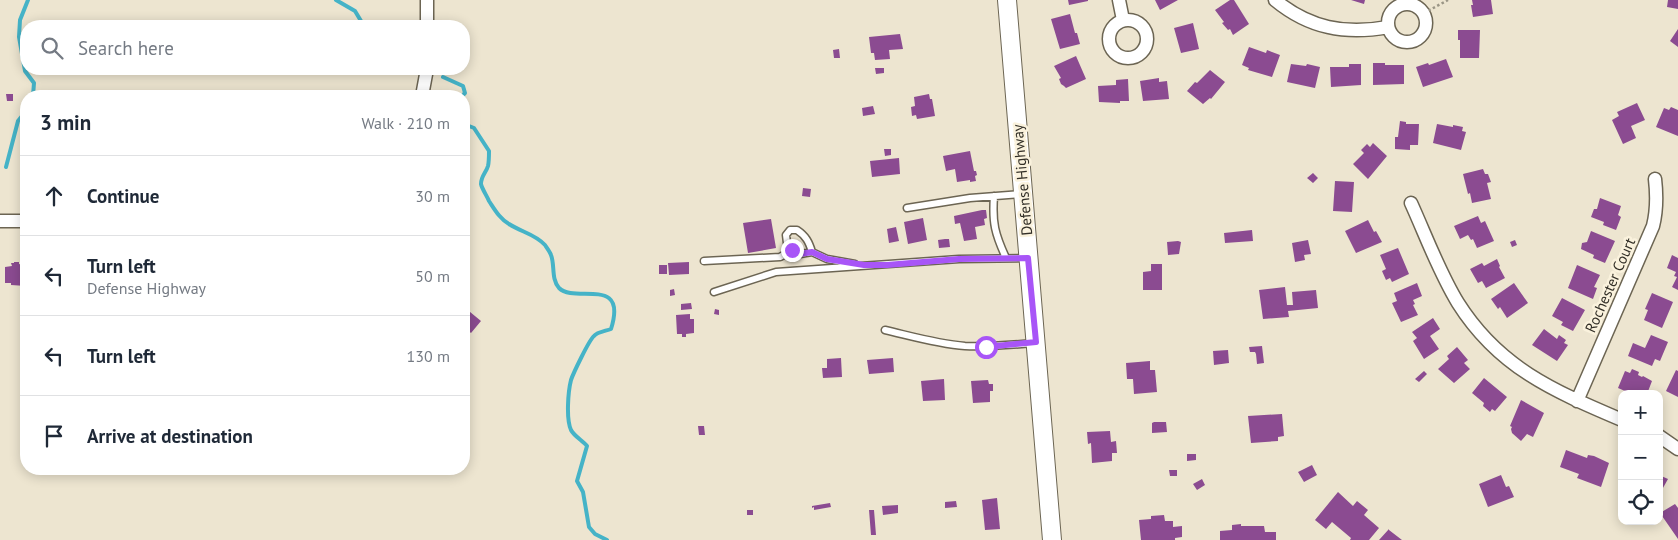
<!DOCTYPE html>
<html lang="en">
<head>
<meta charset="utf-8">
<style>
	body { margin:0; font-family:"PT Sans",sans-serif; background:#f6f6f7; color:#1f2937 }
	.controls { position:absolute; right:15px; bottom:15px; display:grid; overflow:hidden; border-radius:10px; box-shadow:0 2px 12px #0003 }
	.controls button { width:45px; height:45px; display:grid; place-items:center; padding:0; border:0; border-bottom:1px solid #e0e1e3; background:#fff; color:#1f2937; font:25px sans-serif }
	.stop { position:absolute; width:15px; height:15px; margin:-11px; border:4px solid #a855f7; border-radius:50%; background:#fff }
	.stop.end { background:#a855f7; border-color:#fff; box-shadow:0 1px 5px #0008 }
	.list { margin:0; padding:0; list-style:none }
	h2 { display:flex; justify-content:space-between; align-items:center; height:65px; margin:0; padding:0 20px; font-size:21px }
	h2 small { font-size:16px; font-weight:400; color:#747a83 }
	.list li { display:grid; grid-template-columns:32px 1fr auto; gap:15px; align-items:center; box-sizing:border-box; height:80px; padding:0 20px; border-top:1px solid #e0e1e3 }
	.list b { display:block; font-size:19px; white-space:nowrap }
	.list p { margin:0; font-size:16px; white-space:nowrap; color:#747a83 }
	.list em { font-size:16px; font-style:normal; color:#747a83 }
	.icon { flex:none; width:28px; height:28px; fill:none; stroke:currentColor; stroke-width:2; stroke-linecap:round; stroke-linejoin:round }
	.map { position:relative; flex:none; width:1678px; height:540px; overflow:hidden }
	.search { position:absolute; background:#fff; box-shadow:0 2px 12px #0003; left:20px; top:20px; width:450px; height:55px; display:flex; align-items:center; gap:12px; box-sizing:border-box; padding:0 18px; border-radius:20px; color:#747a83; font-size:19px }
	.panel { position:absolute; background:#fff; box-shadow:0 2px 12px #0003; left:20px; top:90px; width:450px; height:385px; border-radius:20px }
	.map>svg:first-child { display:block }
	.lines { fill:none; stroke-linecap:round; stroke-linejoin:round }
	.stream { stroke:#45b3c7; stroke-width:4 }
	.building { fill:#8b4b91 }
	.lane-casing { stroke:#6c6553; stroke-width:9 }
	.street-casing { stroke:#6c6553; stroke-width:15 }
	.secondary-casing { stroke:#6c6553; stroke-width:20 }
	.path { stroke:#9a9585; stroke-width:2.5; stroke-dasharray:2.5 2.5; stroke-linecap:butt }
	.lane { stroke:#fff; stroke-width:6 }
	.street { stroke:#fff; stroke-width:12 }
	.secondary { stroke:#fff; stroke-width:18 }
	.route { stroke:#a855f7; stroke-width:6 }
	.labels { text-anchor:middle; dominant-baseline:central; stroke-width:5; stroke-linejoin:round; paint-order:stroke }
	.street-label { font-size:15px; fill:#322f27; stroke:#faf2dd }
</style>
</head>
<body>
<div class="map">
<svg width="1678" height="540" viewBox="0 0 1678 540">
	<rect width="100%" height="100%" fill="#ede5d0"/>
	<g class="lines">
		<path class="stream" d="M28 0 20 20 19 37 25 71 34 83 33 96
			M336 0 355 11 364 26
			M443 77 463 86 465 93 462 96
			M464 124 474 128 489 151C489 156 489 162 488 166 486 173 481 176 481 184 482 189 487 196 489 201 495 210 500 219 509 224 521 232 535 234 545 245 547 248 550 252 551 255 555 265 551 279 559 288 575 304 628 275 611 329 606 331 597 332 594 336 589 340 573 374 571 380 568 392 566 419 571 430 574 436 583 441 587 446L577 481 583 492 589 527 595 534 607 540
			M6 167 18 121 26 111"/>
	</g>
	<path class="building" d="M1068 0H1088V1L1069 5Z
		M1155 0H1178L1160 10Z
		M1230 0H1234L1249 24 1233 35 1230 29 1228 30 1222 23 1224 22 1215 10Z
		M1351 0H1365L1364 4Z
		M1472 0H1491L1493 14 1473 17 1471 5H1473Z
		M1668 0H1678V9L1667 7Z
		M1070 14 1075 33H1077L1080 44 1060 49 1051 19Z
		M1193 23 1199 49 1181 53 1174 28Z
		M1678 29V47L1670 41Z
		M1458 30H1480L1479 58H1460V40H1458Z
		M900 34 903 49 889 50 890 59 875 60 874 53H871L869 37Z
		M1249 47 1266 53 1267 50 1280 55 1272 77 1248 70 1249 68 1242 65Z
		M839 49 840 58H834L833 50Z
		M1076 56 1086 79 1066 88 1064 86 1061 84 1059 79 1061 78 1054 66Z
		M1446 59 1453 77 1423 87 1416 67 1428 63 1429 65Z
		M1373 63H1385V65H1404V84L1373 85Z
		M1291 64 1306 66 1307 64 1320 67 1315 88 1287 82Z
		M1349 64H1361V85L1331 87 1330 67H1349Z
		M875 68H884V73L876 74Z
		M1210 70 1225 82 1211 99 1210 98 1203 104 1187 91 1195 82 1197 83Z
		M1159 78V82L1167 81 1169 99 1143 101 1140 81Z
		M1128 79 1129 101H1120V103L1099 102 1098 86 1116 85V80Z
		M256 90 262 96H246L249 93 251 95Z
		M6 94H13V101H7Z
		M929 94 930 99H932L935 116 917 119 916 115 912 116 911 107 915 106 914 97Z
		M1637 103 1645 120 1631 126 1636 138 1623 144 1612 120 1619 116 1617 112Z
		M873 106 875 114 863 116 862 108Z
		M1671 107 1678 110V136L1656 127 1664 108 1669 110Z
		M1400 121 1406 122V124H1419L1418 145H1410V150L1395 149V137H1398Z
		M1437 124 1453 127V125L1463 127 1462 131 1466 132 1461 150 1433 143Z
		M1373 143 1387 156 1368 179 1353 164 1364 153 1361 150 1367 144 1370 147Z
		M884 149H891V155L885 156Z
		M970 151 974 171H976L977 175 975 176 976 181 970 182V180L957 182 955 169 946 171 943 156Z
		M899 158 900 174 872 177 870 161Z
		M1483 169 1485 174H1488L1491 182 1487 183 1491 199 1472 203 1470 193 1468 194 1463 174Z
		M1313 173 1318 178 1313 183 1307 178Z
		M1335 181 1354 182 1352 212 1333 211Z
		M803 188 811 189 810 197 802 196Z
		M1600 198 1621 206 1618 215 1621 217 1616 230 1603 225 1604 222 1591 217 1594 209H1597Z
		M982 210H986L987 218 984 219 985 225 975 227 977 239 964 241 960 223 955 224 954 216Z
		M1478 216 1481 223 1485 221 1494 241 1477 248 1473 239 1471 240 1468 235 1460 239 1454 226Z
		M923 218 927 240 908 244 904 222Z
		M771 219 776 248 748 253 743 223Z
		M1368 220 1374 232 1376 231 1382 242 1356 253 1345 231Z
		M896 227 899 241 889 243 887 229Z
		M1252 230 1253 241 1225 243 1224 233Z
		M1591 231 1615 241 1605 263 1593 258 1594 255 1581 249 1582 243 1587 242Z
		M945 239H949L950 247 939 248 938 240Z
		M1308 240 1311 254 1304 255 1305 260 1295 262 1292 243Z
		M1515 240 1517 245 1512 247 1510 242Z
		M1178 241 1181 242 1179 254 1168 255 1167 242Z
		M1398 248 1409 274 1392 282 1390 278 1386 280 1382 271 1386 269 1380 255Z
		M1672 255 1678 258V290L1672 287 1677 277 1674 276 1676 272 1667 268Z
		M1497 259 1500 266 1499 267 1505 278 1486 288 1482 281 1478 283 1470 269 1482 263 1484 266Z
		M14 262H19V264L26 266V286L11 285V283H5V267L12 266 11 263H14Z
		M689 262V274L669 275 668 263Z
		M1151 264H1162V290H1143V272L1151 271Z
		M659 265H667V274H659Z
		M1577 265 1600 275 1594 287 1597 288 1593 299 1568 288Z
		M1417 283 1422 296 1413 300 1415 304 1413 305 1418 315 1401 322 1392 303 1397 301 1394 293Z
		M1514 283 1528 303 1507 318 1500 307 1498 309 1491 299Z
		M1285 287 1287 305H1293L1292 292 1316 290 1318 308 1288 311 1289 317 1263 319 1259 290Z
		M674 289 675 295 670 296V290Z
		M1652 293 1673 302 1662 328 1644 320 1648 310 1645 309Z
		M1562 298 1585 310 1573 331 1561 325 1563 322 1552 316Z
		M691 303 692 309 681 310V304Z
		M464 307 481 321 471 333 464 327Z
		M715 309 719 310V315L714 314Z
		M690 314V319H694V333L686 334V337H682V334H677L676 315Z
		M1433 318 1440 329 1430 336 1439 349 1424 359 1413 341 1417 338 1412 332Z
		M1544 329 1557 339 1559 335 1566 340 1564 343 1568 345 1557 361 1532 345Z
		M1651 335 1668 342 1660 361 1655 359 1652 366 1628 356 1633 343 1645 348Z
		M1262 346 1264 363 1257 364 1256 354 1255 352H1250L1249 347Z
		M1457 347 1468 360 1464 363 1470 369 1454 383 1438 369 1449 359 1447 356Z
		M1228 350 1229 363 1214 365 1213 351Z
		M841 358 842 377 823 378 822 368H827V359Z
		M893 358 894 372 869 374 867 360Z
		M1150 361V370H1155L1157 392 1134 394 1133 379H1127L1126 363Z
		M1632 369 1639 372 1638 375 1642 377 1643 376 1652 381 1647 394H1632L1618 388 1625 371 1630 373Z
		M1676 370 1678 371V397L1666 391Z
		M1424 371 1427 374 1419 382 1415 379Z
		M1484 378 1507 397 1495 411 1492 409 1490 412 1483 406 1484 403 1472 393Z
		M944 379 945 400 923 401 921 381Z
		M988 380 989 384H993V391H990V402L973 403 971 381Z
		M1521 400 1544 413 1533 437 1527 434 1521 441 1512 433 1511 429 1512 427 1510 426Z
		M1282 414 1284 436 1278 437V441L1251 443 1248 416Z
		M1154 422H1166L1167 432 1152 433V423Z
		M698 426H704L705 435H699Z
		M1110 431 1111 442 1116 441 1117 453H1112V461L1092 463 1091 443 1088 444 1087 432Z
		M1566 450 1587 458 1588 455 1594 456 1609 463 1601 487 1577 478 1579 474 1560 467Z
		M1187 454H1196V460L1187 461Z
		M1312 465 1317 475 1304 482 1298 472Z
		M1169 470H1177V476H1170Z
		M1501 475 1506 487 1509 486 1514 497 1488 507 1479 484Z
		M1659 475 1668 479 1659 495Z
		M1202 479 1205 485 1197 490 1193 484Z
		M1338 492 1353 506 1357 501 1368 510 1364 515 1379 528 1369 540H1350L1351 538 1332 522 1326 529 1315 520Z
		M997 498 1000 529 985 530 982 500Z
		M956 501 957 507 945 508V502Z
		M830 503 831 507 814 510V507L812 508V506Z
		M1675 504 1678 508V539L1660 513Z
		M898 505V513L883 515 882 506Z
		M747 510H753V515H747Z
		M869 510H874L876 535H871Z
		M1164 515 1165 521H1173V527L1182 526V537L1175 538V540H1141L1139 520 1151 519V516Z
		M1241 524V526H1264L1265 532H1276V540H1220V531L1232 530V525Z
		M1389 529V530L1402 540H1379Z"/>
	<g class="lines">
		<defs>
			<path id="lane" d="M994 196C992 223 995 234 1006 258
				M907 208 970 198 1022 194
				M812 252C809 242 806 236 797 230H790L786 235 787 243 793 250 800 254 812 252 827 259 855 264
				M704 261 780 257 793 250
				M714 292 776 272 959 259 1027 258
				M885 330C911 336 938 344 965 346 988 347 1011 345 1034 343"/>
			<path id="street" d="M427 0V26
				M1119 0 1123 20
				M1275 0C1309 28 1345 35 1388 27
				M1388 23a19 19 0 1 1 38 0a19 19 0 1 1-38 0Z
				M1109 39a19 19 0 1 1 38 0a19 19 0 1 1-38 0Z
				M422 96 427 69
				M1411 203C1426 236 1439 272 1458 303 1499 368 1554 391 1622 420
				M0 221H26
				M1577 401 1653 226C1657 210 1657 196 1655 179
				M1659 436 1678 449"/>
			<path id="secondary" d="M1007 0 1052 540"/>
		</defs>
		<use href="#lane" class="lane-casing"/>
		<use href="#street" class="street-casing"/>
		<use href="#secondary" class="secondary-casing"/>
		<path class="path" d="M1424 13 1448 0"/>
		<use href="#lane" class="lane"/>
		<use href="#street" class="street"/>
		<use href="#secondary" class="secondary"/>
	</g>
	<g class="lines">
		<path class="route" d="M792 250 800 254 812 252 827 259 864 265H887L959 259 1028 258 1036 342 986 347"/>
	</g>
	<g class="labels">
		<g class="street-label">
			<text transform="translate(1022 180) rotate(-95)">Defense Highway</text>
			<text transform="translate(1610 285) rotate(-66)">Rochester Court</text>
		</g>
	</g>
</svg>
<div class="controls">
<button>+</button>
<button>−</button>
<button><svg class="icon" aria-label="locate" viewBox="0 0 24 24"><circle cx="12" cy="12" r="6"/><path d="M12 2v4M12 18v4M2 12h4M18 12h4"/></svg></button>
</div>
<div class="stop" style="left:986px;top:347px"></div>
<div class="stop end" style="left:792px;top:250px"></div>
<div class="search"><svg class="icon" aria-label="search" viewBox="0 0 24 24"><circle cx="10" cy="10" r="6"/><path d="M15 15l6 6"/></svg>Search here</div>
<section class="panel">
<h2>3 min<small>Walk · 210 m</small></h2>
<ul class="list">
<li><svg class="icon" aria-label="ahead" viewBox="0 0 24 24"><path d="M12 20V5M6 11l6-6 6 6"/></svg><div><b>Continue</b></div><em>30 m</em></li>
<li><svg class="icon" aria-label="left" viewBox="0 0 24 24"><path d="M17 20v-9H6M10 6l-5 5 5 5"/></svg><div><b>Turn left</b><p>Defense Highway</p></div><em>50 m</em></li>
<li><svg class="icon" aria-label="left" viewBox="0 0 24 24"><path d="M17 20v-9H6M10 6l-5 5 5 5"/></svg><div><b>Turn left</b></div><em>130 m</em></li>
<li><svg class="icon" aria-label="arrive" viewBox="0 0 24 24"><path d="M6 21V4h12l-3 4 3 4H6"/></svg><div><b>Arrive at destination</b></div></li>
</ul>
</section>
</div>
</body>
</html>
